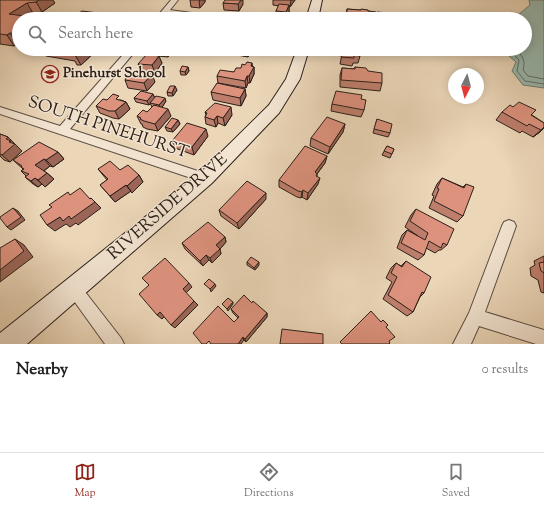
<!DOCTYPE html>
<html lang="en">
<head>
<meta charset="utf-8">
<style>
	body { margin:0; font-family:"Sorts Mill Goudy",serif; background:#f2f2f2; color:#222 }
	.compass { position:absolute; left:448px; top:68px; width:36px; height:36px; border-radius:50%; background:#fff; box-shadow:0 2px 10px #0003; rotate:186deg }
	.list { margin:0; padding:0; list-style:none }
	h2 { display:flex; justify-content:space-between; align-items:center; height:52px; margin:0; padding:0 16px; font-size:17px }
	h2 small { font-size:13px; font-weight:400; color:#767676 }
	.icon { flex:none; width:22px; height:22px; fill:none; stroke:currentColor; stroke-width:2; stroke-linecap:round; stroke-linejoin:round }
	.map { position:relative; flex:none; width:544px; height:344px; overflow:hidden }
	.search { position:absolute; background:#fff; box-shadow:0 2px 10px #0003; left:12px; right:12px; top:12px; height:44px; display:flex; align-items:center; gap:10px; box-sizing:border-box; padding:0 14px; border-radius:22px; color:#767676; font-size:15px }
	.sheet { height:108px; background:#fff }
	nav { display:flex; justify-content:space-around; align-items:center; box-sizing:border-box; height:56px; border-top:1px solid #e0e0e0; background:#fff; font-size:11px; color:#767676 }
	nav a { display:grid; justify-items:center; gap:2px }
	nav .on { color:#8f2418 }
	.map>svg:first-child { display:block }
	.water { fill:#98b9af; stroke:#6c7c73 }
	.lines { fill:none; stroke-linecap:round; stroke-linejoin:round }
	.shore { stroke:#626c64; stroke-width:1 }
	.street-casing { stroke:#5b4e41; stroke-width:2 }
	.secondary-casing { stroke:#2b2019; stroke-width:2 }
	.street { fill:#f2e4d1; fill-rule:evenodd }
	.secondary { fill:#f2e4d1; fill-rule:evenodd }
	.wall { fill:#be7e6c; stroke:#2b2019 }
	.shaded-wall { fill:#9b6658; stroke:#2b2019 }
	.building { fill:#dd927e; stroke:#2b2019 }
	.labels { text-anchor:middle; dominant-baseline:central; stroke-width:3; stroke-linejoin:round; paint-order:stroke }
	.far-poi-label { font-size:14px; font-weight:bold; fill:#2b2019; stroke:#f2e4d1; text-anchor:start }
	.street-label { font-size:17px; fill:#2b2019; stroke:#f2e4d1 }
</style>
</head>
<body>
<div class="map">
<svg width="544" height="344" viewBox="0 0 544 344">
	<rect width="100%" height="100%" fill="#ebd6b8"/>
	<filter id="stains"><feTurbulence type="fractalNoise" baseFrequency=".005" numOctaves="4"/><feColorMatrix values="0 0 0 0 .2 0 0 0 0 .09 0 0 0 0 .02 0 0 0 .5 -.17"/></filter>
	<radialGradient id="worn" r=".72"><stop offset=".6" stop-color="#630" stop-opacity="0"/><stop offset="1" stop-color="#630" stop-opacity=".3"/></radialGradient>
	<path class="water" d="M529 0H544V88L523 85 512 71 516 62 501 49H525V19H509L518 15 530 5Z"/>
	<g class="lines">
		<path class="shore" d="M508 49 519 60 517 71 525 81 544 84
			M515 49C522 55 526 60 523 70L528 76 544 79"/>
		<defs>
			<path id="street" d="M171 0H178L170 10 220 17 224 19H203L167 14 163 19H155Z
				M128 49H137L70 129 210 175 212 178 210 181 206 183 0 114V107L60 126Z
				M509 220 514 222 516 226 485 312 544 330V344H536L479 326 471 344H453L469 313 502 226 504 222Z
				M74 281 79 284 121 338 124 344H105L69 294 66 289 69 284Z"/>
			<path id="secondary" d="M312 0H322L318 19H306Z
				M297 49H309L300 79 279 113 212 183 27 344H0V333L200 173 269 105 286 79Z"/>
		</defs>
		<use href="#street" class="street-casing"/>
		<use href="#secondary" class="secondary-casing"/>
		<use href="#street" class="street"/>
		<use href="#secondary" class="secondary"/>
	</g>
	<path class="wall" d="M0 0 55 3 42 12 34 13 51 15 53 19H19V44L18 43 14 46 0 44Z
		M190 0H205V2L200 8 191 7Z
		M273 0H295L290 7H289V12L286 19 276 18V11L279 6 273 5Z
		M223 3 243 4 239 11 224 10Z
		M347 9 368 11 389 15 387 19H346Z
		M42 49H98L81 65H77L75 61 46 56Z
		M151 49H172L173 50 168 57 158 56 162 63 155 73 141 71 138 64 153 55Z
		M237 49H269L268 52 251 51 248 57 237 55Z
		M343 49 360 56 358 63H353L352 66 340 64Z
		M188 67 189 71 186 75H181L180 71Z
		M254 67V74L250 83H248L246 88 218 83 217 76 234 72Z
		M355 67 368 71 382 83 380 91 340 87V75L342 68 354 69Z
		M125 77 155 82 147 91 128 88 125 80 126 79Z
		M245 89 246 96 241 106 213 100 211 92Z
		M177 90 173 96H168L167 92Z
		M153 94 154 97 166 101 162 107 171 116 158 131 147 129 143 127 142 124H141L137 116 147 112 152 107 150 103 149 105 136 102 134 98Z
		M361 99 364 110 361 117 331 111 332 104Z
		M107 100H121L126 102 130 109 119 119 113 118 100 113 96 106Z
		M205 112 232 115 225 126 218 123 216 127 206 124 205 117 206 115Z
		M502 112 532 115 544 123V128L540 132 533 137 522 131 520 133 496 120Z
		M377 119 390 133 388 137 373 133Z
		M178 120 180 124 173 132 167 131 165 127Z
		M345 124 343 132 328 154 310 146 311 138Z
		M0 134 8 137 22 151 10 162 4 160 0 156Z
		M208 136 194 155 175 148 172 141Z
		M387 146 394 149 390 158 382 155Z
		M58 152 64 159 53 167 50 166 44 171 47 173 54 179 45 187 42 184 38 187 33 184 25 177 26 176 21 171 23 169 13 160Z
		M327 156 325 163 317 174V176L318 184 307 200 302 197 301 198 297 197 279 187V180Z
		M98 169 120 170 139 175 143 182 132 193 131 191 115 202 100 185 107 180Z
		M442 178 463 187 466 184 463 216 457 222 429 208 434 196 432 195 437 184Z
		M266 199 239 229 221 216 219 210Z
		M416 209 447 245 441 250H439L435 253 426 248 424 255 418 260 397 248 402 235 407 230 418 236 405 227 411 215Z
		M225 237 226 242 220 249 221 254 212 263 209 260 203 266 185 249 182 243Z
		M544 256V293L541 292 538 280 531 276 530 268 535 265 534 261Z
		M406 261 424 293 420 297 413 312 407 316 383 299 392 282 386 278 391 268 396 263 401 266Z
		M247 262 259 265 255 270 247 265Z
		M252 303 267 313V317L246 342 244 340 234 322 238 318 233 313 231 309Z"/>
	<path class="shaded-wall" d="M39 0H53L55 3 42 12 36 2Z
		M200 0H205V2L200 8 199 1Z
		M241 0H243V4L239 11 238 4Z
		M291 0H295L290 7Z
		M27 3 33 13 24 19 9 14Z
		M289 5V12L286 19V12Z
		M51 15 53 19H45Z
		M10 33 18 43 14 46 7 35Z
		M81 49H98L81 65 75 55Z
		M166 49H172L173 50 168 57Z
		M248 49H251V51L248 57Z
		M159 56 162 63 155 73 152 65Z
		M252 63 253 69 254 67V74L250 83 249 76 251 66Z
		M188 67 189 71 186 75 185 72Z
		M152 74 155 82 147 91 144 83Z
		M247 76 248 83 246 88 245 81Z
		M175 86 177 90 173 96 172 93Z
		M245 89 246 96 241 106 240 98Z
		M153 94 155 98 149 105 147 101Z
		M165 98 166 101 161 109 159 105Z
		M126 102 130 109 119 119 115 111Z
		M231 107 232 115 225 126 223 118Z
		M168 109 171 116 158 131 155 124Z
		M217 116 218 123 216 127 214 120Z
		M178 120 180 124 173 132 171 129Z
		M345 124 343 132 328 154 330 147Z
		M544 127V128L540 132 533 137 541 130Z
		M206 129 208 136 194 155 192 147Z
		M8 137 22 151 10 162 2 155 6 139Z
		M58 152 64 159 53 167 46 160Z
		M327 156 325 163 317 174 316 180 315 172Z
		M44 159 50 166 42 172 35 165Z
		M47 173 54 179 45 187 38 180Z
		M139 175 143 182 132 193 127 186Z
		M35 178 42 184 38 187 31 181Z
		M320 178 318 184 307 200 308 193Z
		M126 185 131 191 115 202 110 196Z
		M303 190 302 197 301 198 302 192Z
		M266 193V199L239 229 237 223Z
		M91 198 101 208 78 225 76 223 70 227 66 224 55 231 47 225 60 217Z
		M13 208 18 211 25 220 11 230 7 227Z
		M225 237 226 242 220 249 221 254 212 263 210 258 216 245Z
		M15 239 24 245 33 257 0 282V270Z
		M206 255 209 260 203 266 200 261Z
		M259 262V265L255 270 254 268Z
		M189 283 192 287 186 293 183 289Z
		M215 284 216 286 211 292 210 289Z
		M194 301 198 305 175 328 171 325Z
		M233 302V304L228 311 227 309Z
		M160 312 165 316 162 319 157 315Z
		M267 313V317L246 342 245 339Z
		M243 337 244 340 241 344H238Z"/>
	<path class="building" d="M0 0H39L36 2 27 3 9 14 24 16 30 12 51 15 45 19H19V34L10 33 7 35 0 34Z
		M225 0H241L238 4 223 3Z
		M279 4 289 5 286 12 276 11Z
		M347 9 361 10V9L368 10V11L376 12V17H374V19H362V16L347 15Z
		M82 11 114 15 112 17 116 18 114 19H68L76 13H79Z
		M377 12 388 13 389 15H385V16H377Z
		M178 14 196 16 194 19H174Z
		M61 49H81L75 55 71 54 76 50H68Z
		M343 49H361L360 56 354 55V58L341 57Z
		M147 54 159 56 152 65 138 64Z
		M247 62 252 63 251 66 254 67 249 76H247L245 81 217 76 220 70 234 72 236 68H241L242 64 245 65Z
		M182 66 188 67 185 72 180 71Z
		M355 67 366 68 368 71 382 73V83L341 80 342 68 355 69Z
		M133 72 152 74 144 83 125 80 127 77H125Z
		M217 83 245 89 240 98 211 92Z
		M170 86H175L172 93 167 92Z
		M141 91 153 94 147 101 134 98Z
		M336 91 362 95 361 99 366 100 364 110 332 104Z
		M113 94 119 96 116 99 126 102 115 111H109L96 106 103 99 107 100Z
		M156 96 165 98 159 105 150 103Z
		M519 102 536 110 531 115 544 123V127L541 130 529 124 527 126 502 112 510 105 513 107Z
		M215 103 231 107 223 118 217 116 214 120 205 117 207 113 205 112Z
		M154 105 168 109 155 124 144 121 140 119 141 118 137 116 143 110 147 112Z
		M327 117 345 124 330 147 311 138Z
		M172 118 178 120 171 129 165 127Z
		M377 119 392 124 390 133 374 129Z
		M187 123 206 129 192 147 172 141Z
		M0 134 8 137 6 139 11 141 9 142 15 144 2 155 0 154Z
		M39 142 58 152 46 160 44 159 35 165 47 173 38 180 35 178 31 181 25 177 29 174 21 171 24 169 21 167 22 166 13 160Z
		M305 146 327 156 315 172 317 174 316 176 320 178 308 193 303 190 302 192 298 191 279 180Z
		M387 146 394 149 392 154 384 151Z
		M110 161 120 170 128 165 139 175 127 186 126 185 110 196 100 185 108 179 98 169Z
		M442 178 464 188 466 184 474 187 463 216 434 201 439 189 437 188Z
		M247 181 266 193 237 223 219 210Z
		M80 188 90 199 91 198 95 202 71 219 69 216 63 221 60 217 47 225 40 215 52 207 49 205 68 192 70 195Z
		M13 208 21 217 7 227 0 218V217Z
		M416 209 454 229 447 245 443 243 441 248 429 241 424 255 401 243 407 230 425 240 428 233 410 221Z
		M208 222 225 237 216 245 220 249 210 258 206 255 200 261 182 243Z
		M15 239 24 251 0 270V248Z
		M251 257 259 262 254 268 247 262Z
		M165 258 189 283 183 289 194 301 171 325 160 312 157 315 139 294 149 285 142 278Z
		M406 261 431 277 424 293 422 292 413 312 388 295 397 277 391 273 396 263 402 267Z
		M544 262V273L541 271 539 263Z
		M209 279 215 284 210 289 204 284Z
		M244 295 252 303 253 301 267 313 245 339 243 337 238 344H211L209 341 206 344H202L193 333 218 306 234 322 239 317 231 309Z
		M228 298 233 302 227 309 222 304Z
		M371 311 381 322 383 320 388 325 386 327 395 337 389 341 390 343 389 344H342L340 342Z
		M282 329 323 334V344H280Z"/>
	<defs>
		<symbol id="school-ring" viewBox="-11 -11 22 22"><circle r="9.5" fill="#f2e4d1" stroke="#8f2418" stroke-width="1.5"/><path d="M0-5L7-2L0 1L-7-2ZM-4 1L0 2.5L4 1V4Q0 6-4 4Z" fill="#8f2418"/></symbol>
	</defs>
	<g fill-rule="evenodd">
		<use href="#school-ring" x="40" y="64" width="20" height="20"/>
	</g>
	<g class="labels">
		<g class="far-poi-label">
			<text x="63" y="74">Pinehurst School</text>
		</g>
		<g class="street-label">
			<text transform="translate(108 128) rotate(18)">SOUTH PINEHURST</text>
			<text transform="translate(168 207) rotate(-41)">RIVERSIDE DRIVE</text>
		</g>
	</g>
	<rect width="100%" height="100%" filter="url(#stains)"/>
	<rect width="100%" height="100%" fill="url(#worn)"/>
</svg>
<svg class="compass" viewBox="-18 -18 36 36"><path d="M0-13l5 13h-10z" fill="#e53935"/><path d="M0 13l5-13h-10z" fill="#767676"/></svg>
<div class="search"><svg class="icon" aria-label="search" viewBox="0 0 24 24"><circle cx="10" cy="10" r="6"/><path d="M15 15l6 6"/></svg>Search here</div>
</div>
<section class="sheet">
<h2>Nearby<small>0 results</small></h2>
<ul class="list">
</ul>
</section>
<nav>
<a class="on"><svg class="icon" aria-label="map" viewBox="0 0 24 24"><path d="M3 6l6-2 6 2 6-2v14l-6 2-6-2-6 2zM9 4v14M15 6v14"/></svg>Map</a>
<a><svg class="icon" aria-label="directions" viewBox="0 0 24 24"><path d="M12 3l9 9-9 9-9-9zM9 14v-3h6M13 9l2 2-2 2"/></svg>Directions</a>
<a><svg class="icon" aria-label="saved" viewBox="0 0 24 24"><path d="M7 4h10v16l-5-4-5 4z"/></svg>Saved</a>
</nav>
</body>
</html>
